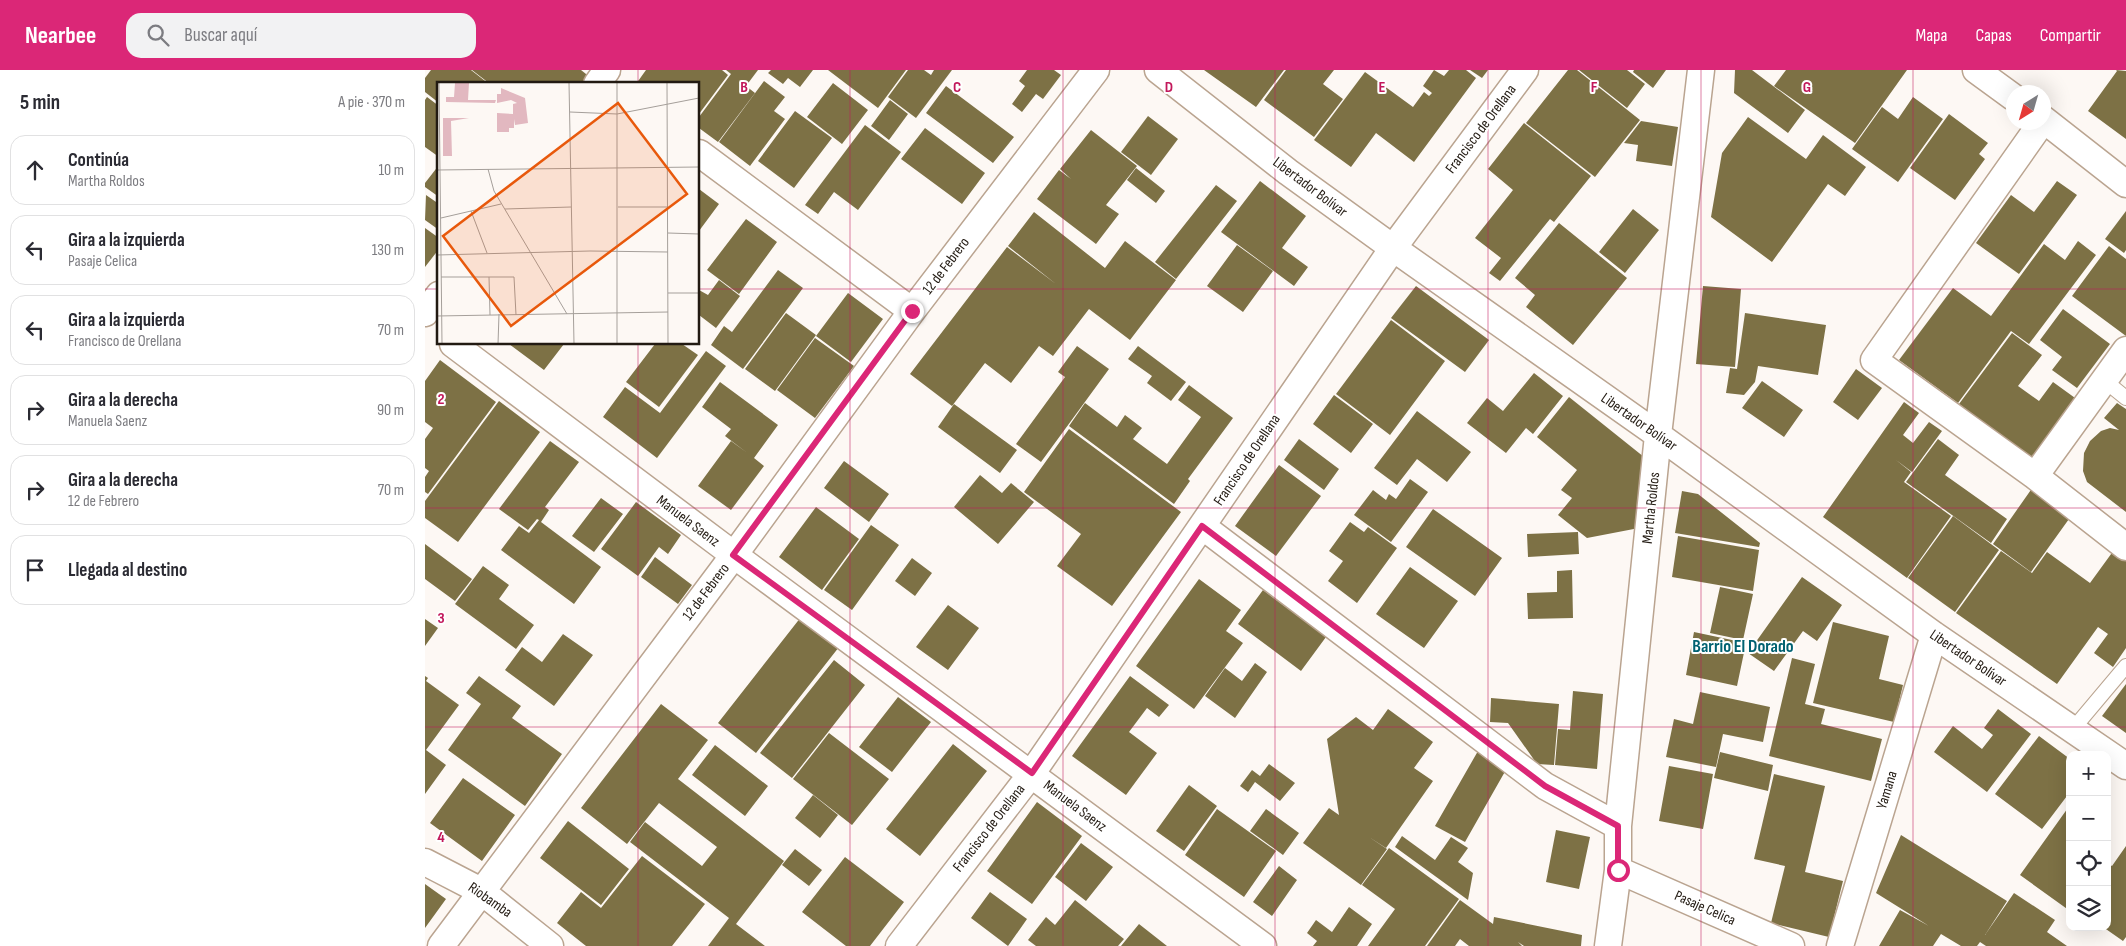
<!DOCTYPE html>
<html lang="es">
<head>
<meta charset="utf-8">
<style>
	body { margin:0; font-family:"Sofia Sans Condensed",sans-serif; background:#f2f2f3; color:#2b2b33 }
	.controls { position:absolute; right:15px; bottom:15px; display:grid; overflow:hidden; border-radius:10px; box-shadow:0 5px 20px #0002 }
	.controls button { width:45px; height:45px; display:grid; place-items:center; padding:0; border:0; border-bottom:1px solid #e1e1e2; background:#fff; color:#2b2b33; font:25px sans-serif }
	.compass { position:absolute; left:1581px; top:15px; width:45px; height:45px; border-radius:50%; background:#fff; box-shadow:0 5px 20px #0002; rotate:217deg }
	.stop { position:absolute; width:15px; height:15px; margin:-11px; border:4px solid #db2777; border-radius:50%; background:#fff }
	.stop.end { background:#db2777; border-color:#fff; box-shadow:0 1px 5px #0008 }
	.list { margin:0; padding:0; list-style:none }
	h2 { display:flex; justify-content:space-between; align-items:center; height:65px; margin:0; padding:0 20px; font-size:21px }
	h2 small { font-size:16px; font-weight:400; color:#7c7c81 }
	.list li { display:grid; grid-template-columns:32px 1fr auto; gap:15px; align-items:center; box-sizing:border-box; height:70px; margin:0 10px 10px; padding:0 10px; border:1px solid #e1e1e2; border-radius:15px }
	.list b { display:block; font-size:19px; white-space:nowrap }
	.list p { margin:0; font-size:16px; white-space:nowrap; color:#7c7c81 }
	.list em { font-size:16px; font-style:normal; color:#7c7c81 }
	.icon { flex:none; width:28px; height:28px; fill:none; stroke:currentColor; stroke-width:2; stroke-linecap:round; stroke-linejoin:round }
	.map { position:relative; flex:none; width:1701px; height:876px; overflow:hidden }
	header { display:flex; align-items:center; gap:30px; box-sizing:border-box; height:70px; padding:0 25px; background:#db2777; color:#fff }
	header strong { font-size:24px }
	nav { display:flex; gap:28px; margin-inline-start:auto; font-size:18px }
	.search { width:350px; height:45px; background:#f2f2f3; display:flex; align-items:center; gap:12px; box-sizing:border-box; padding:0 18px; border-radius:15px; color:#7c7c81; font-size:19px }
	main { display:flex }
	aside { flex:1; background:#fff }
	.map>svg:first-child { display:block }
	.building { fill:#7d7145 }
	.lines { fill:none; stroke-linecap:round; stroke-linejoin:round }
	.lane-casing { stroke:#baa490; stroke-width:16 }
	.street-casing { stroke:#baa490; stroke-width:29 }
	.lane { stroke:#fff; stroke-width:14 }
	.street { stroke:#fff; stroke-width:26 }
	.route { stroke:#db2777; stroke-width:6 }
	.grid { fill:none; stroke:#c2185b; stroke-width:1; stroke-opacity:0.55 }
	.labels { text-anchor:middle; dominant-baseline:central; stroke-width:4; stroke-linejoin:round; paint-order:stroke }
	.street-label { font-size:15px; fill:#221a12; stroke:#fff }
	.quarter-label { font-size:18px; font-weight:bold; fill:#006171; stroke:#fff }
	.inset-road { fill:none; stroke:#a59f9a; stroke-width:1 }
	.view { fill:#e8590c; fill-opacity:0.15; stroke:#e8590c; stroke-width:2.5 }
	.inset-edge { fill:none; stroke:#221a12; stroke-width:2.5 }
	.grid-label { font-size:16px; text-anchor:middle; font-weight:bold; fill:#c2185b; stroke:#fff; stroke-width:4; stroke-linejoin:round; paint-order:stroke }
</style>
</head>
<body>
<header>
<strong>Nearbee</strong>
<div class="search"><svg class="icon" aria-label="search" viewBox="0 0 24 24"><circle cx="10" cy="10" r="6"/><path d="M15 15l6 6"/></svg>Buscar aquí</div>
<nav><a>Mapa</a><a>Capas</a><a>Compartir</a></nav>
</header>
<main>
<aside>
<h2>5 min<small>A pie · 370 m</small></h2>
<ul class="list">
<li><svg class="icon" aria-label="ahead" viewBox="0 0 24 24"><path d="M12 20V5M6 11l6-6 6 6"/></svg><div><b>Continúa</b><p>Martha Roldos</p></div><em>10 m</em></li>
<li><svg class="icon" aria-label="left" viewBox="0 0 24 24"><path d="M17 20v-9H6M10 6l-5 5 5 5"/></svg><div><b>Gira a la izquierda</b><p>Pasaje Celica</p></div><em>130 m</em></li>
<li><svg class="icon" aria-label="left" viewBox="0 0 24 24"><path d="M17 20v-9H6M10 6l-5 5 5 5"/></svg><div><b>Gira a la izquierda</b><p>Francisco de Orellana</p></div><em>70 m</em></li>
<li><svg class="icon" aria-label="right" viewBox="0 0 24 24"><path d="M7 20v-9h11M14 6l5 5-5 5"/></svg><div><b>Gira a la derecha</b><p>Manuela Saenz</p></div><em>90 m</em></li>
<li><svg class="icon" aria-label="right" viewBox="0 0 24 24"><path d="M7 20v-9h11M14 6l5 5-5 5"/></svg><div><b>Gira a la derecha</b><p>12 de Febrero</p></div><em>70 m</em></li>
<li><svg class="icon" aria-label="arrive" viewBox="0 0 24 24"><path d="M6 21V4h12l-3 4 3 4H6"/></svg><div><b>Llegada al destino</b></div></li>
</ul>
</aside>
<div class="map">
<svg width="1701" height="876" viewBox="0 0 1701 876">
	<rect width="100%" height="100%" fill="#fdf8f4"/>
	<path class="building" d="M6 0H46L64 14H14V33L0 22V8Z
		M47 0H156L166 8 162 14H65Z
		M221 0H297L303 5 274 44V14H211Z
		M301 0H333L321 16 330 23 293 72 274 58V47L306 4Z
		M346 0H388L375 17 363 8 358 14 343 3Z
		M403 0H481L453 38Z
		M483 0H499L506 5 509 0H527L491 48 463 27Z
		M602 0H629L636 5 618 29 611 24 597 42 587 34 600 16 594 11Z
		M779 0H859L831 37Z
		M861 0H909L898 14 918 29 889 67 839 30Z
		M1009 0 1019 6 1024 0H1041L1051 8 989 92 951 63 926 97 889 70 940 2 988 37 999 22 1004 26 1007 23 998 16Z
		M1045 0H1063L1057 8Z
		M1143 0H1152L1215 50 1170 107 1101 53Z
		M1154 0H1202L1220 14 1202 38Z
		M1209 0H1241L1228 18 1208 2Z
		M1310 0H1327L1380 40 1363 63 1309 23Z
		M1361 0H1482L1430 73 1349 16Z
		M1691 0 1701 1V69L1663 41 1692 1Z
		M339 11 360 27 349 41 360 49 325 96 294 72Z
		M408 13 443 40 417 74 382 47Z
		M521 16 589 67 568 93 501 43Z
		M2 27 14 36V87L0 77V30Z
		M1488 27 1518 49 1473 112 1427 79 1457 37 1473 49Z
		M465 30 483 44 464 70 446 56Z
		M370 41 407 68 369 118 333 91Z
		M1524 44 1563 73 1554 84 1560 89 1530 130 1485 98Z
		M723 46 753 69 726 105 696 82Z
		M1323 47 1381 89 1398 65 1441 97 1420 126 1403 114 1347 192 1286 147 1297 83Z
		M1216 51 1253 57 1247 96 1211 91 1213 75 1199 73Z
		M1099 53 1166 106 1129 152 1125 149 1075 211 1064 203 1076 188 1050 168 1088 120 1063 99Z
		M440 55 476 82 433 140 409 122 393 144 380 135Z
		M500 58 560 103 537 134 476 89Z
		M666 60 712 96 681 135 694 144 671 174 612 129 634 100 646 109 635 99Z
		M14 95V127L0 117V113Z
		M711 98 740 121 731 133 702 110Z
		M835 111 881 146 857 178 883 197 869 216 796 162Z
		M1632 111 1652 125 1594 204 1551 173 1586 125 1609 142Z
		M791 115 812 131 751 209 730 192Z
		M274 119 294 134 274 161Z
		M1 125 14 134V160L0 150Z
		M1208 139 1234 160 1200 203 1174 182Z
		M1701 141V180L1699 183 1680 169Z
		M609 142 680 198 700 171 751 210 705 270 664 239 628 286 614 276 586 313 560 293 527 336 485 304 582 177 631 214 583 176Z
		M321 149 352 172 314 224 282 200Z
		M1134 153 1202 208 1148 275 1101 237 1110 225 1090 208Z
		M0 158 14 168V179L0 197Z
		M1653 171 1671 185 1604 274 1586 261 1533 333 1474 290 1528 218 1566 246 1619 174 1640 190Z
		M812 175 848 201 818 242 782 216Z
		M1684 176 1701 189V266L1647 226Z
		M353 200 378 218 318 299 286 275 299 256 307 262Z
		M294 210 315 226 291 258 274 245V220L283 225Z
		M991 216 1064 270 1040 302 966 248Z
		M1278 216 1316 219 1310 297 1271 294Z
		M423 223 458 249 426 292 391 266Z
		M1638 239 1685 274 1652 318 1627 300 1637 287 1615 270Z
		M361 243 391 265 350 321 320 299Z
		M1320 243 1401 255 1393 305 1333 296 1330 312 1319 325 1301 323 1305 298 1312 299Z
		M966 250 1020 291 965 365 911 324Z
		M1587 263 1617 285 1593 316 1614 331 1628 312 1657 333 1613 393 1534 334Z
		M390 268 429 296 390 348 352 320Z
		M84 274H139L119 300Z
		M230 274H257L273 285 234 337 201 312Z
		M652 276 684 299 616 392 591 374 640 307 633 302Z
		M713 276 761 312 746 331 722 313 727 306 703 289Z
		M281 281 301 296 232 388 178 347 200 317 235 343Z
		M15 290 71 332 3 424 0 422V407L4 401 0 398V369L8 358 0 352V311Z
		M1431 299 1457 318 1433 350 1408 332Z
		M1109 303 1138 326 1108 364 1101 358 1081 383 1042 353 1062 328 1078 341Z
		M1337 311 1378 340 1359 367 1317 338Z
		M295 312 353 355 329 388 339 396 306 440 273 416 306 371 321 382 300 366 306 359 277 337Z
		M764 315 808 348 763 409 765 411 749 434 644 356 660 333 692 357 700 345 717 358 708 369 742 394 776 347 753 330Z
		M909 325 948 354 926 383 888 354Z
		M1144 327 1224 391 1214 458 1162 468 1133 445 1147 428 1136 420 1152 400 1112 367Z
		M74 331 115 362 33 472 0 448V431Z
		M1479 332 1494 343 1478 365 1488 373 1504 352 1517 361 1487 402 1471 390 1486 402 1479 412 1526 446 1482 508 1398 447Z
		M1692 333 1701 339V442L1662 412 1658 401 1659 383 1665 371 1676 361 1685 358 1694 360 1679 348Z
		M529 334 592 380 575 403 513 357Z
		M992 341 1046 382 1022 412 992 389 972 415 949 398Z
		M644 359 756 442 687 536 632 496 656 464 599 422Z
		M874 369 914 399 899 420 859 390Z
		M1513 369 1534 385 1520 405 1582 449 1566 473 1481 412Z
		M125 371 154 392 120 437 124 440 116 452 176 497 149 534 76 480 94 456 104 463 114 450 112 449 103 460 74 439Z
		M419 391 464 424 444 452 399 418Z
		M854 395 896 426 851 486 810 456Z
		M555 405 577 423 586 413 609 432 573 474 529 437Z
		M985 409 1003 422 966 472 929 445 948 420 961 430 964 424 971 429Z
		M1610 414 1649 442 1606 502 1568 474Z
		M1257 421 1273 424 1335 473 1334 477 1250 463Z
		M176 428 198 444 169 482 147 466Z
		M211 432 256 465 243 484 234 477 213 506 176 479Z
		M391 437 434 469 397 520 354 487Z
		M1008 439 1077 488 1050 526 981 477Z
		M1528 446 1574 480 1530 542 1483 508Z
		M925 452 939 462 943 457 972 478 932 533 903 511 918 491 904 481Z
		M446 455 474 475 427 540 399 520Z
		M1153 462 1154 484 1103 487 1102 464Z
		M1253 466 1334 480 1328 521 1247 507Z
		M0 474 47 509 30 531 0 509Z
		M1689 480 1701 489V578L1688 597 1669 583 1683 564 1673 557 1632 614 1531 543 1576 481 1607 503 1622 482 1665 513Z
		M230 487 267 515 253 534 216 507Z
		M487 488 507 503 490 526 470 511Z
		M58 496 84 515 74 529 109 555 91 579 30 534Z
		M985 497 1033 531 999 578 951 544Z
		M1147 500 1148 548 1103 549 1102 523 1132 522V501Z
		M1377 507 1417 535 1392 571 1378 561 1349 601 1323 583Z
		M774 509 816 540 801 561 818 573 769 639 711 596Z
		M1295 517 1328 524 1318 570 1285 563Z
		M838 520 901 567 876 601 813 554Z
		M523 535 554 558 523 600 491 577Z
		M376 547 414 577 331 683 293 653Z
		M0 549 13 558 0 576Z
		M1408 552 1464 566 1454 609 1478 615 1469 652 1388 633Z
		M1269 562 1321 573 1312 616 1261 605Z
		M138 564 168 585 129 636 80 600 97 577 117 592Z
		M1367 588 1390 594 1380 634 1400 639 1396 654 1457 669 1446 711 1344 686Z
		M409 590 440 615 367 708 335 683Z
		M830 593 842 602 810 648 780 626 800 598 817 611Z
		M0 606 3 608 1 611 34 635 1 680 21 695 0 724Z
		M54 606 96 636 87 648 137 684 100 736 23 680 56 634 41 623Z
		M705 606 744 635 734 647 722 638 704 662 732 683 701 725 647 686Z
		M1701 614V663L1677 646Z
		M1148 621 1178 624 1172 699 1130 695 1133 659 1145 660Z
		M1275 622 1345 637 1338 672 1298 664 1291 697 1241 687 1249 649 1268 654Z
		M473 627 506 652 467 702 434 677Z
		M1066 628 1134 634 1129 695 1112 694 1083 653 1065 652Z
		M236 634 283 670 253 709 359 791 311 854 340 876H283L304 848 205 772 220 752 277 796 292 777 234 733 202 774 156 738Z
		M963 639 1008 672 989 698 1008 711 961 778 944 767 962 779 936 815 878 773 904 738 914 745 902 669 931 647 948 660Z
		M1573 639 1606 664 1562 722 1509 682 1528 656 1557 679 1568 665 1559 658Z
		M404 663 464 709 427 755 368 709Z
		M1614 666 1645 689V722L1617 759 1570 724Z
		M528 674 562 701 495 786 461 759Z
		M290 675 343 716 320 746 267 705Z
		M1053 681 1082 698 1040 772 1010 756Z
		M1295 682 1348 695 1343 721 1289 708Z
		M844 694 870 713 855 731 830 712 823 722 815 716 827 700 835 706Z
		M1244 696 1288 704 1278 759 1234 751Z
		M1349 704 1400 716 1380 802 1418 811 1404 867 1346 853 1360 796 1329 789Z
		M38 708 90 745 57 791 5 753Z
		M764 715 792 736 759 781 731 761Z
		M388 725 413 745 395 768 370 748Z
		M612 732 657 766 607 834 562 801Z
		M1645 735V841L1595 805Z
		M792 739 851 781 819 827 760 785Z
		M841 739 874 763 858 785 825 761Z
		M143 751 204 799 176 835 115 788Z
		M1131 760 1165 767 1154 819 1121 812Z
		M1476 765 1582 831 1560 865 1589 823 1630 850 1622 862 1642 876H1561L1555 872 1552 876H1536L1516 864 1508 876H1454L1475 840 1504 856 1451 823Z
		M977 766 1010 790 1026 767 1043 778 1033 792 1048 803 1043 830 970 777Z
		M656 773 688 797 661 831 630 807Z
		M1701 776V867L1698 871 1678 857H1682V793L1687 796Z
		M964 778 1034 829 1000 876H943L970 839 937 815Z
		M370 779 397 800 384 816 357 795Z
		M217 786 280 834 247 876H161L132 853 156 822 176 838Z
		M420 787 479 832 445 876H421L377 842Z
		M854 796 872 810 847 846 828 832Z
		M0 814 21 829 0 858Z
		M565 822 602 849 583 876 546 848Z
		M650 830 699 869 693 876H611L603 870 621 847 630 855Z
		M1035 830 1068 854 1069 847 1157 865 1156 876H1099L1093 872 1097 876H1044L1035 869 1030 876H1002Z
		M924 837 947 854 932 876H888L892 871 882 863 891 850 907 862Z
		M714 854 742 876H696Z"/>
	<g class="lines">
		<defs>
			<path id="lane" d="M1680 311 1701 328
				M1648 659 1701 596"/>
			<path id="street" d="M733 0 863 102 968 178 1233 365 1509 565 1701 696
				M1551 0 1588 27
				M172 14 182 0
				M1618 49 1701 114
				M1617 52 1449 290 1610 406 1701 477
				M274 83 487 241
				M0 243 14 225
				M28 274 309 485 838 876
				M1610 406 1701 280
				M777 456 1120 716 1193 756
				M0 792 56 821 125 876
				M1193 800 1366 876
				M16 876 309 485 487 241 671 0
				M474 876 607 703 968 178 1100 0
				M1183 876 1193 800V756L1233 365 1276 0
				M1415 876 1509 565"/>
		</defs>
		<use href="#lane" class="lane-casing"/>
		<use href="#street" class="street-casing"/>
		<use href="#lane" class="lane"/>
		<use href="#street" class="street"/>
	</g>
	<g class="lines">
		<path class="route" d="M487 241 308 485 607 703 777 456 1120 716 1193 756V800"/>
	</g>
	<path class="grid" d="M213 0V14M425 0V876M638 0V876M850 0V876M1063 0V876M1276 0V876M1488 0V876M0 219H14M274 219H1701M213 274V876M0 438H1701M0 657H1701"/>
	<g class="labels">
		<g class="street-label">
			<text transform="translate(1056 59) rotate(-53)">Francisco de Orellana</text>
			<text transform="translate(885 117) rotate(37)">Libertador Bolívar</text>
			<text transform="translate(521 196) rotate(-53)">12 de Febrero</text>
			<text transform="translate(1214 352) rotate(35)">Libertador Bolívar</text>
			<text transform="translate(822 390) rotate(-56)">Francisco de Orellana</text>
			<text transform="translate(1226 438) rotate(-84)">Martha Roldos</text>
			<text transform="translate(263 451) rotate(37)">Manuela Saenz</text>
			<text transform="translate(281 522) rotate(-53)">12 de Febrero</text>
			<text transform="translate(1543 588) rotate(34)">Libertador Bolívar</text>
			<text transform="translate(1462 720) rotate(-73)">Yamana</text>
			<text transform="translate(650 736) rotate(37)">Manuela Saenz</text>
			<text transform="translate(564 758) rotate(-52)">Francisco de Orellana</text>
			<text transform="translate(65 830) rotate(35)">Riobamba</text>
			<text transform="translate(1280 838) rotate(24)">Pasaje Celica</text>
		</g>
		<g class="quarter-label">
			<text x="1318" y="576">Barrio El Dorado</text>
		</g>
	</g>
	<g transform="translate(12 12)">
		<rect width="262" height="262" fill="#fdf8f4"/>
		<path d="M18 1H32L31 18H59L58 21 9 20V15H17ZM64 6 88 16 91 41 78 43 77 37V46H72V50H60V31L76 32V22L80 21 74 18 60 21V12H64ZM6 36H32L14 39 15 74H6Z" fill="#e2b8c0"/>
		<path class="inset-road" d="M2 1 5 262M132 1 137 262M180 1V262M230 1 231 262M133 30 180 32 262 16M51 87 57 109 130 232M0 88 262 85M181 125H231M68 127 134 125M34 129 50 171M4 136 64 122M231 151 262 152M0 173 153 169 231 170M4 195H77L79 233M52 195 53 233M231 211H262M0 234 231 230M61 262 62 232"/>
		<path class="view" d="M181 21 250 112 74 244 6 154Z"/>
		<rect width="262" height="262" class="inset-edge"/>
	</g>
	<g class="grid-label">
		<text x="319" y="22">B</text>
		<text x="532" y="22">C</text>
		<text x="744" y="22">D</text>
		<text x="957" y="22">E</text>
		<text x="1169" y="22">F</text>
		<text x="1382" y="22">G</text>
		<text x="16" y="334">2</text>
		<text x="16" y="553">3</text>
		<text x="16" y="772">4</text>
	</g>
</svg>
<div class="controls">
<button>+</button>
<button>−</button>
<button><svg class="icon" aria-label="locate" viewBox="0 0 24 24"><circle cx="12" cy="12" r="6"/><path d="M12 2v4M12 18v4M2 12h4M18 12h4"/></svg></button>
<button><svg class="icon" aria-label="layers" viewBox="0 0 24 24"><path d="M12 4l9 5-9 5-9-5zM3 14l9 5 9-5"/></svg></button>
</div>
<svg class="compass" viewBox="-18 -18 36 36"><path d="M0-13l5 13h-10z" fill="#e53935"/><path d="M0 13l5-13h-10z" fill="#7c7c81"/></svg>
<div class="stop" style="left:1193px;top:800px"></div>
<div class="stop end" style="left:487px;top:241px"></div>
</div>
</main>
</body>
</html>
